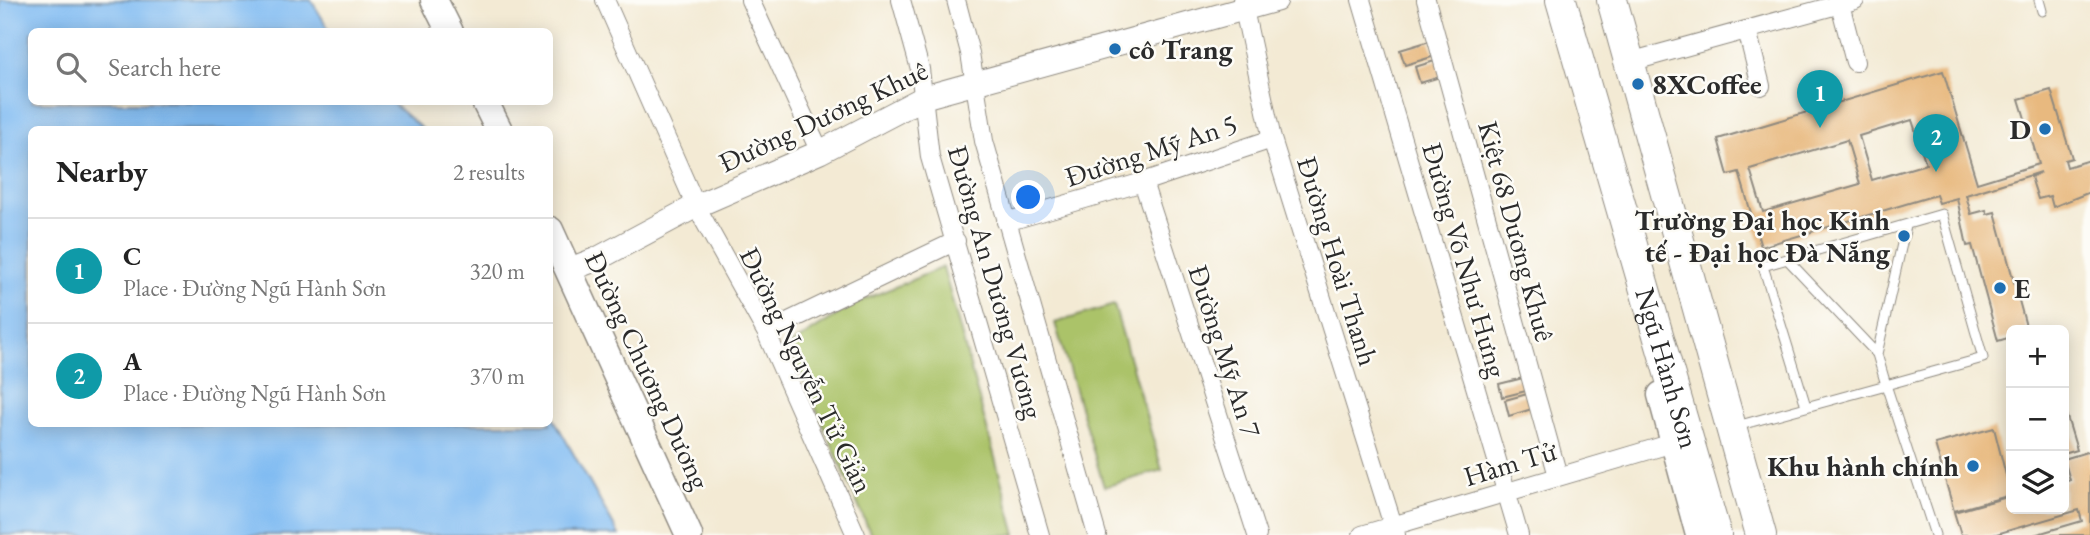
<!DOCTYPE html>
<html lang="en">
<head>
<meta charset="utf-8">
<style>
	body { margin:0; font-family:"EB Garamond",serif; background:#f2f2f2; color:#222 }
	.controls { position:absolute; right:21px; bottom:21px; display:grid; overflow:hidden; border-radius:10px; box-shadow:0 4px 18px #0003 }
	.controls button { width:63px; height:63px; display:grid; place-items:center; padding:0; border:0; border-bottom:2px solid #e0e0e0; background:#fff; color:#222; font:35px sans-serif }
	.you { position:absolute; left:1029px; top:198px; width:24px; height:24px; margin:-18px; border:5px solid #fff; border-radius:50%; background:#1a73e8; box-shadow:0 0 0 10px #1a73e833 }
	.badge { display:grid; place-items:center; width:46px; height:46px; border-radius:50%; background:#1f6fb2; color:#fff; font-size:23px; font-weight:700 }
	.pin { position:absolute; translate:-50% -58px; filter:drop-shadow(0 2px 4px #0008) }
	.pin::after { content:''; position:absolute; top:37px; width:24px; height:21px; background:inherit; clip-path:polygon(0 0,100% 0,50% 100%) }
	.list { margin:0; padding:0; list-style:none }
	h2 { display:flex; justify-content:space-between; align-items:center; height:91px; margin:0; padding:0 28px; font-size:30px }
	h2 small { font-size:23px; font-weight:400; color:#767676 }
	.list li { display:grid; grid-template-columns:46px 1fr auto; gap:21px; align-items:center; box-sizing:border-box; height:105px; padding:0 28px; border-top:2px solid #e0e0e0 }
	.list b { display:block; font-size:26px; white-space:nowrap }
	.list p { margin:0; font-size:23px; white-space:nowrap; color:#767676 }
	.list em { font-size:23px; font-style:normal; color:#767676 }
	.icon { flex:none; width:38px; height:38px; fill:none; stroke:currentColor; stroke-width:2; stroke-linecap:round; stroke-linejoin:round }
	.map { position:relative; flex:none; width:2090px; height:535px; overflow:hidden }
	.search { position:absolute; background:#fff; box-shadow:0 4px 18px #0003; left:28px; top:28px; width:525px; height:77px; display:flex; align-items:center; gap:18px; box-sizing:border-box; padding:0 24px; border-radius:10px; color:#767676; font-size:26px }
	.panel { position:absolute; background:#fff; box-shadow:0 4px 18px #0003; left:28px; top:126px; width:525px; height:301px; border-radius:10px }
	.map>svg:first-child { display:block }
	.green { fill:#abc369; stroke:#6b774a; stroke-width:2 }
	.water { fill:#80bbf2; stroke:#56738e; stroke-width:2 }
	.building { fill:#e8b97f; fill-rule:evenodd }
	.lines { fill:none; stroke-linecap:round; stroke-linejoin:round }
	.service-casing { stroke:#8f8a80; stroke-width:11 }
	.minor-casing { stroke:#8f8a80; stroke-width:20 }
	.tertiary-casing { stroke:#8f8a80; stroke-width:25 }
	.secondary-casing { stroke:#8f8a80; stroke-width:29 }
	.trunk-casing { stroke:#8f8a80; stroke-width:32 }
	.service { stroke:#fff; stroke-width:9 }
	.minor { stroke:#fff; stroke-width:18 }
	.tertiary { stroke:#fff; stroke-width:23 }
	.secondary { stroke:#fff; stroke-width:26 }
	.trunk { stroke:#fff; stroke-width:30 }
	.poi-dot { fill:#1f6fb2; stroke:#fdfcf7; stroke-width:2.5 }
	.labels { text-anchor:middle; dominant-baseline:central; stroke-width:5; stroke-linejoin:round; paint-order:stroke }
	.poi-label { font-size:28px; font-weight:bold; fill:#2b2b2b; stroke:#fdfcf7; text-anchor:start }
	.street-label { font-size:28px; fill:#2b2b2b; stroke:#fdfcf7 }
</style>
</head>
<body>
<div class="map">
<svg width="2090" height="535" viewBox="0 0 2090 535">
	<rect width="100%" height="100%" fill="#fdfcf7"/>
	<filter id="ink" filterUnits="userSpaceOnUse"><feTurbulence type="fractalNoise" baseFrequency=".0143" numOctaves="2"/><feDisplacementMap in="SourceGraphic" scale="14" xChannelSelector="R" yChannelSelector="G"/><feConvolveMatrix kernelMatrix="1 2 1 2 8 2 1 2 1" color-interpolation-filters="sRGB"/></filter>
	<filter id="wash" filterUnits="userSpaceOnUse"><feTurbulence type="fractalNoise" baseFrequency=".00686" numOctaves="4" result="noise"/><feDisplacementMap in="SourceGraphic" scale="28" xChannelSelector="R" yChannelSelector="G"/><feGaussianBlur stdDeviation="1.57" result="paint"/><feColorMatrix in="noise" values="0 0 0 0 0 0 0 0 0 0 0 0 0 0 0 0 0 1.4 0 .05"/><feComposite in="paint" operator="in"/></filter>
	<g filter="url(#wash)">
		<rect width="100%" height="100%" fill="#f3ead4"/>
		<path class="green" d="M943 267 1016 535H871L789 346 856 303Z
			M1114 305 1162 470 1104 487 1055 323Z"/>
		<path class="water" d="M0 0H311L330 31 32 32V102H391L422 129 32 130V424H550V412L619 535H0Z"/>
		<g id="blocks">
			<path class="building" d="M1430 41 1435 56 1405 65 1400 50Z
				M1438 60 1443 76 1420 83 1415 67Z
				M1943 71 1977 183 2039 164 2019 99 2051 90 2072 158 2065 160 2067 167 2090 160V192L2053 207 2050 196 2038 199 2031 177 2041 172 1966 195 1971 214 1986 210 1987 214 1995 212 2027 330H2011V337L1998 341 1972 245 1967 246 1957 198 1939 203 1936 195 1761 247 1739 172 1728 175 1718 139ZM1912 120 1926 164 1872 180 1859 136ZM1847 140 1860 184 1763 212 1750 169Z
				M1523 378 1526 391 1502 397 1499 384Z
				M1531 393 1535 408 1509 416 1505 400Z
				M2064 407 2077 450 2064 454Z
				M1994 428 2011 495 1954 511 1935 444Z
				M2090 451V535H2034L2082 521 2079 510 1993 535H1961L1954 512 2011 496V509H2064V482L2070 480 2064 459Z"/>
		</g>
	</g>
	<g filter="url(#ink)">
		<use href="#blocks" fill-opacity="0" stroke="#8f8a80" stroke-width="2"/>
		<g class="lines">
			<defs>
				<path id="service" d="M2039 0 2042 11
					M1787 259 1877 354
					M1806 406 1763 266 1942 214 1983 358 1886 385 1877 354 1906 226
					M1744 424 1886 385 1935 535"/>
				<path id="minor" d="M605 0 696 206 766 332 856 535
					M750 0 820 152
					M901 0 920 69 930 157 1040 535
					M956 0 970 53 984 141 1097 535
					M1242 0 1272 139 1396 535
					M1361 0 1519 535
					M1426 0 1558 476
					M1840 4 1855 62
					M1747 30 1761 86
					M1630 62 1855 0
					M1143 182 1257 535
					M1006 222 1143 182 1272 139
					M766 332 956 241
					M1362 535 1673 443"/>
				<path id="tertiary" d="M568 270 597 259 696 206 820 152 925 97 1276 0"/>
				<path id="secondary" d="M434 0 450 32
					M485 102 499 130
					M550 230 689 535
					M1661 395 1699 535"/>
				<g id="trunk">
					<path id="s1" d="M1561 0 1716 535"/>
					<path d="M1612 0 1761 535"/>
				</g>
			</defs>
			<use href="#service" class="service-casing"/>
			<use href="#minor" class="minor-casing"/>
			<use href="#tertiary" class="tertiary-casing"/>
			<use href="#secondary" class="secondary-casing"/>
			<use href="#trunk" class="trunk-casing"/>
			<use href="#service" class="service"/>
			<use href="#minor" class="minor"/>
			<use href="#tertiary" class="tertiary"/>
			<use href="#secondary" class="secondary"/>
			<use href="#trunk" class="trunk"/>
		</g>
	</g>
	<g class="poi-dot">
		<circle cx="1115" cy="49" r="7"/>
		<circle cx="1638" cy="84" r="7"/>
		<circle cx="2045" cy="129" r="7"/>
		<circle cx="1904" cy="236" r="7"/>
		<circle cx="2000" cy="288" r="7"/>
		<circle cx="1973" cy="466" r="7"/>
	</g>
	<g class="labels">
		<g class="poi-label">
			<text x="1129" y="49">cô Trang</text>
			<text x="1652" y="84">8XCoffee</text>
			<text x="2031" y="129" text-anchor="end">D</text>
			<text x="1890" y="220" text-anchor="end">Trường Đại học Kinh<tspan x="1890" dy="32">tế - Đại học Đà Nẵng</tspan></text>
			<text x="2014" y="288">E</text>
			<text x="1959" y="466" text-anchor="end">Khu hành chính</text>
		</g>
		<g class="street-label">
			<text transform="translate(823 116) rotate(-25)">Đường Dương Khuê</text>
			<text transform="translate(1151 150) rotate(-18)">Đường Mỹ An 5</text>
			<text transform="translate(1517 231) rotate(75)">Kiệt 68 Dương Khuê</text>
			<text transform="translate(1465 260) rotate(74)">Đường Võ Như Hưng</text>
			<text transform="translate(1338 261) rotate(73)">Đường Hoài Thanh</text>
			<text transform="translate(996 282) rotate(74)">Đường An Dương Vương</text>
			<text transform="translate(1225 351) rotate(72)">Đường Mỹ An 7</text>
			<text stroke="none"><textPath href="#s1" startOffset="383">Ngũ Hành Sơn</textPath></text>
			<text transform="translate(648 370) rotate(65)">Đường Chương Dương</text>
			<text transform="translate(807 370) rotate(64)">Đường Nguyễn Tử Giản</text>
			<text transform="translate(1510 463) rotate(-17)">Hàm Tử</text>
		</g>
	</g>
</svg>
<div class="controls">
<button>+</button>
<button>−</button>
<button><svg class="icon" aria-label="layers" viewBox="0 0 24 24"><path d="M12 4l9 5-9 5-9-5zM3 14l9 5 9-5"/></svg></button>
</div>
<div class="you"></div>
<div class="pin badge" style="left:1820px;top:128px;background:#0f9aa8">1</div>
<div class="pin badge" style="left:1936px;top:172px;background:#0f9aa8">2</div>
<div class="search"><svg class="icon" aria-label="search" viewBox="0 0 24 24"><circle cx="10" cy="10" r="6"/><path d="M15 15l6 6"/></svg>Search here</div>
<section class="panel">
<h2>Nearby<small>2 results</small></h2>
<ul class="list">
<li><span class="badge" style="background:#0f9aa8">1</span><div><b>C</b><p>Place · Đường Ngũ Hành Sơn</p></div><em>320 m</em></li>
<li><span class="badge" style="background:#0f9aa8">2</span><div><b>A</b><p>Place · Đường Ngũ Hành Sơn</p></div><em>370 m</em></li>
</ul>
</section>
</div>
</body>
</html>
